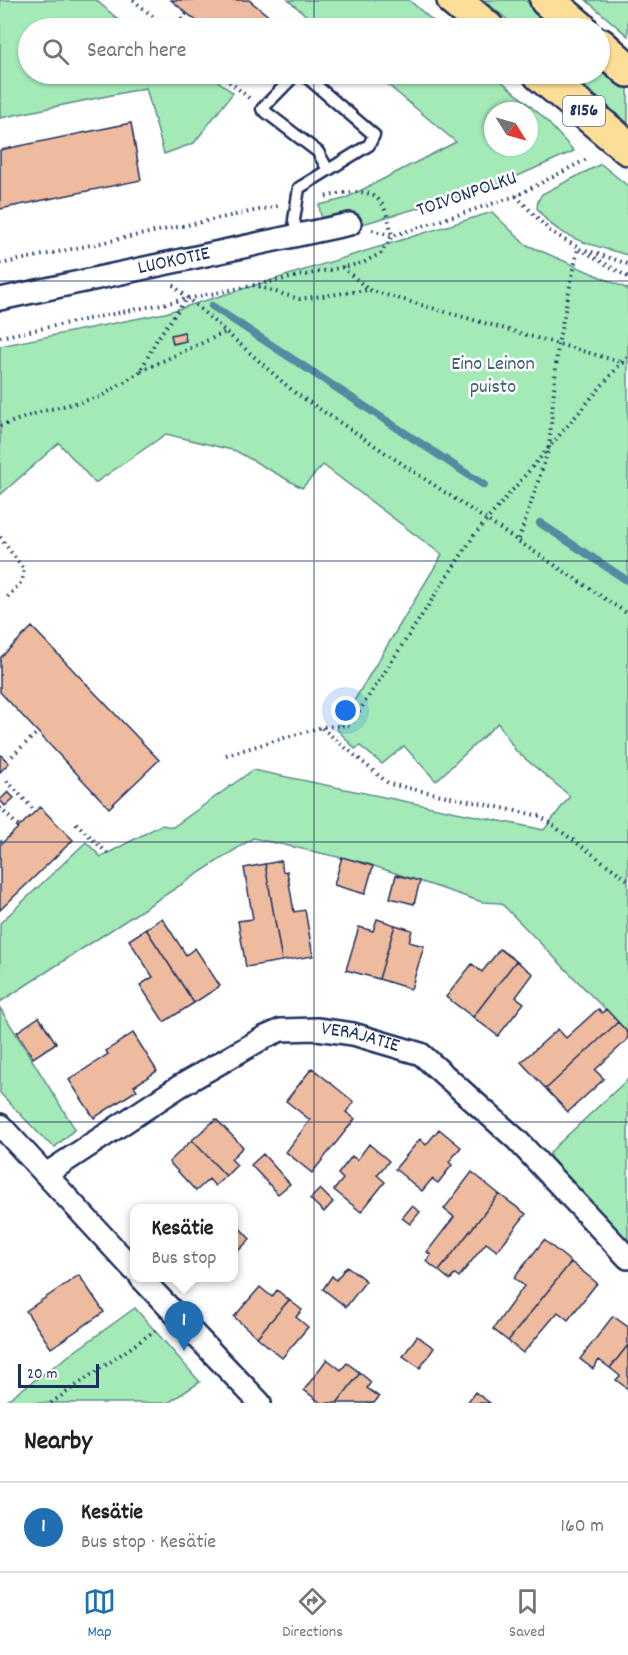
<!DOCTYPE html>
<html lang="en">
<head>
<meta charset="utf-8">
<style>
	body { margin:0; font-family:Dekko,sans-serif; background:#f2f2f2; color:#202124 }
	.compass { position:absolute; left:484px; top:102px; width:54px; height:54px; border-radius:50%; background:#fff; box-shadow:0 2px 4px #0004; rotate:127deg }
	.scale { position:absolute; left:18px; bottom:15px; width:81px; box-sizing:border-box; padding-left:6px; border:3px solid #1b2f5e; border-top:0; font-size:16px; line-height:21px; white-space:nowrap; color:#1b2f5e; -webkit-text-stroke:4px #fff; paint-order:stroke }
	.you { position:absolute; left:346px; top:711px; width:21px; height:21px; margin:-15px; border:4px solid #fff; border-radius:50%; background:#1a73e8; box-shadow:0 0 0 9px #1a73e833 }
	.badge { display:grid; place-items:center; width:39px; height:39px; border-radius:50%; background:#1f6fb2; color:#fff; font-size:20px; font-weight:700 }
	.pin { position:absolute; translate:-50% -50px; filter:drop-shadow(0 2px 3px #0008) }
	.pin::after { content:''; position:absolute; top:32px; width:21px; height:18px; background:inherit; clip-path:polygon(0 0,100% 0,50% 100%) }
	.popup { position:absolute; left:130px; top:1204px; width:108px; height:78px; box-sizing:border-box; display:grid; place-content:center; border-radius:12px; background:#fff; filter:drop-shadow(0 2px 4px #0005); font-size:20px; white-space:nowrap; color:#757577 }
	.popup b { font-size:22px; color:#202124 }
	.popup::after { content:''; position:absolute; left:50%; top:100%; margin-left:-12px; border:12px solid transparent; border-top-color:#fff }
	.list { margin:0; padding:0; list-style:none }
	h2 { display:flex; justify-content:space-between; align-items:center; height:78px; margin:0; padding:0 24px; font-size:26px }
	h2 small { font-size:20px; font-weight:400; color:#757577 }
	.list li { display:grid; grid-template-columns:39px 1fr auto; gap:18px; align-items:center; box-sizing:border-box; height:90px; padding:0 24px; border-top:2px solid #e0e0e0 }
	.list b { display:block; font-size:22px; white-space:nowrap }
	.list p { margin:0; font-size:20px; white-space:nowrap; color:#757577 }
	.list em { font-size:20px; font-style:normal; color:#757577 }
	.icon { flex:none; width:33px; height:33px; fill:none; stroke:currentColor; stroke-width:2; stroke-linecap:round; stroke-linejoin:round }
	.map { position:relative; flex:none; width:628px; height:1403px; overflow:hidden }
	.search { position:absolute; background:#fff; box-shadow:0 2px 4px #0004; left:18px; right:18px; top:18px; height:66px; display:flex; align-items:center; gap:15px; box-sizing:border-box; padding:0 21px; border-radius:33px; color:#757577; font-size:22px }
	.sheet { height:168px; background:#fff }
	nav { display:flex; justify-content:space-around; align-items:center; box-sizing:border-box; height:84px; border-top:2px solid #e0e0e0; background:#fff; font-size:16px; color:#757577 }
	nav a { display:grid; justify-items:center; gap:3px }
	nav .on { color:#1f6fb2 }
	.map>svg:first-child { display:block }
	.green { fill:#a3eab7; stroke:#5f8c8a; stroke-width:1.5; fill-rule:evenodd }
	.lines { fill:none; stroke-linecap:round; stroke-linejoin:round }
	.stream { stroke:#538ba2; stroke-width:8 }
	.building { fill:#eebb9f; stroke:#1b2f5e; stroke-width:1.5 }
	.service-casing { stroke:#1b2f5e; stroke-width:15 }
	.minor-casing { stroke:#1b2f5e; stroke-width:26 }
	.primary-casing { stroke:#1b2f5e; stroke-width:38 }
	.path { stroke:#1b2f5e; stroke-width:4; stroke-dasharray:1.5 4.5; stroke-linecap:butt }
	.service { stroke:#fff; stroke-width:10 }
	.minor { stroke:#fff; stroke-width:21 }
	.primary { stroke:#fdde96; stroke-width:33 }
	.grid { fill:none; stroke:#1b2f5e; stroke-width:1.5; stroke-opacity:0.55 }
	.labels { text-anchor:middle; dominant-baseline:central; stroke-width:5; stroke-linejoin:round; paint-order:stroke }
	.shield { fill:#fff; stroke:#5f6d8e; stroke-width:1.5 }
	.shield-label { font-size:18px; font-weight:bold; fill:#1b2f5e }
	.street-label { font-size:20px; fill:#1b2f5e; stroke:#fff }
	.park-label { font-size:20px; fill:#3d5e74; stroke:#fff }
</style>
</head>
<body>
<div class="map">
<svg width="628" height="1403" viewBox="0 0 628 1403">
	<rect width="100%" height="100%" fill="#fff"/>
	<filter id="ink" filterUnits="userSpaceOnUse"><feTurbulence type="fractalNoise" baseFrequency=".0167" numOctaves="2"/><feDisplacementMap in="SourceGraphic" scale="12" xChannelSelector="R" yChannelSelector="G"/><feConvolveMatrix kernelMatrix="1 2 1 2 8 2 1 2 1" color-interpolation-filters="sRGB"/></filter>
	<g filter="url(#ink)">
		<path class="green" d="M0 0H96L128 28H28V74H209L233 93 194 143 164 154 146 88 0 118Z
			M288 0H409L441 28H321Z
			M484 0H525L558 28H517Z
			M586 0H628V36Z
			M600 63 628 88V123L570 74H600Z
			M375 74H493L542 116 574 151 495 186 324 235 319 205 344 199 456 142ZM493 111H529V147H493Z
			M601 164 628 186V255C596 246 556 239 537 208L538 201 542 194Z
			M492 212 525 244 628 289V1033L501 903 482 902 365 863 253 838 0 1002V923L86 842 101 857 161 825 173 827 253 770 544 830 570 796 516 751 498 723 436 781 404 746 382 764 360 746 355 749 337 729 442 555 323 465 302 488 236 451 166 434 95 483 59 443 0 495V346L165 313Z
			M0 1008 75 1129 55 1147 46 1141 0 1093Z
			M628 1079V1241L549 1164 550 1153 557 1145Z
			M135 1308 200 1382 168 1403H3Z"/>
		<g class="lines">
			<path class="stream" d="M212 306 484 485
				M540 523 628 581"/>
		</g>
		<path class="building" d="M171 0H249L283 28H205Z
			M257 74H272L266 81Z
			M131 123 141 180 0 209V150Z
			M184 332 186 341 173 344 171 335Z
			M32 627 159 760 109 808 0 692V658Z
			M0 754 9 763 0 772Z
			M8 792 14 798 5 806 0 800Z
			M40 807 73 840 0 910V845Z
			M342 857 373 866 365 894 334 885Z
			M281 861 283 872 287 871 294 912 305 910 313 956 282 961 265 864Z
			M265 864 282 961 246 967 238 921 253 919 244 868Z
			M396 875 420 881 414 904 390 898Z
			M162 918 186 955 195 948 220 986 194 1003 146 929Z
			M377 919 395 925 379 979 346 970 359 927 373 931Z
			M395 925 412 930 409 942 424 946 411 989 379 979Z
			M146 929 194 1003 164 1022 140 985 153 977 129 940Z
			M500 949 516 961 473 1017 446 997 472 964 482 972Z
			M516 961 533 974 516 997 524 1003 498 1036 473 1017Z
			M598 1009 602 1013 606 1009 618 1022 546 1089 521 1062 558 1029 566 1038Z
			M39 1017 56 1043 33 1058 17 1032Z
			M618 1022 628 1033 627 1040 595 1070 604 1079 568 1112 546 1089Z
			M133 1033 157 1071 134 1086 137 1090 94 1118 69 1080 108 1054 106 1051Z
			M312 1068 354 1102 346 1112 355 1119 312 1173 286 1152 310 1120 286 1101Z
			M216 1119 243 1147 231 1159 237 1165 226 1176 192 1140Z
			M439 1129 461 1147 449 1162 452 1165 438 1183 432 1179 422 1191 395 1169 420 1139 426 1145Z
			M192 1140 226 1176 215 1186 209 1179 196 1191 169 1162Z
			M369 1144 389 1161 377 1175 385 1182 361 1212 334 1190 343 1179 338 1174 352 1156 357 1160Z
			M263 1154 290 1184 278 1194 251 1165Z
			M472 1172 499 1194 439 1271 426 1261 431 1255 427 1252 454 1217 444 1209Z
			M320 1189 333 1202 324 1212 310 1199Z
			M499 1194 526 1214 497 1251 486 1243 459 1277 455 1274 450 1280 439 1271Z
			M412 1206 420 1212 410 1224 402 1218Z
			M234 1222 250 1239 234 1255Z
			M544 1240 571 1262 508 1341 493 1329 524 1286 514 1278Z
			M571 1262 597 1283 568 1320 558 1312 523 1353 508 1341Z
			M347 1266 366 1281 346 1307 323 1289 332 1276 336 1280Z
			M79 1275 104 1312 51 1348 26 1311Z
			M260 1287 272 1297 277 1290 289 1300 257 1337 234 1317Z
			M289 1300 302 1310 296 1317 308 1327 282 1358 257 1337Z
			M613 1316 628 1327V1345L610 1368 599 1360 593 1369 580 1359Z
			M417 1336 434 1348 420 1368 403 1356Z
			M628 1345V1389L616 1380 620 1376 610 1368Z
			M327 1359 341 1370 347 1363 360 1373 337 1403H321L304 1390Z
			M360 1373 371 1382 367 1388 379 1397 374 1403H337Z
			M475 1392 490 1403H467Z"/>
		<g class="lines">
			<defs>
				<path id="service" d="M296 74 262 109 318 152 328 170
					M298 236 294 220 299 188 369 145 374 135 303 74"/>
				<g id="minor">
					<path id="s1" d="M0 299 350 224"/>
					<path d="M0 1125 134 1270"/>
					<path id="s2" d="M46 1174 180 1086 265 1037 281 1030 317 1029 353 1034 421 1054 517 1140 628 1258"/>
					<path d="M141 1278 260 1403"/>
				</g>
				<path id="primary" d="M454 0 487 28
					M547 0 580 28
					M600 45 628 70
					M540 74 628 148"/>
			</defs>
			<use href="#service" class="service-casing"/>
			<use href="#minor" class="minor-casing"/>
			<use href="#primary" class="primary-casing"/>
			<path class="path" d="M133 0 167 28
				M173 28 187 13
				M220 74 249 98
				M516 196 550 231 579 248
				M372 230 392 236 516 196 589 158
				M586 250 628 264
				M0 264 278 206
				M342 267 369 290 628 364
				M173 285 294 392 628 614
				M253 285 299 299 368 290
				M0 337 363 263 381 253 392 236C384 188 368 187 324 197
				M141 371 226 332
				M0 426 43 411 100 397 140 372 157 339 187 298
				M0 537 24 570 22 581 5 600
				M519 539 549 448 558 344 578 248 628 277
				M322 728 389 784 540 816 628 880
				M226 755 322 727 350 725 475 534 628 355
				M12 756 38 732
				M7 781 35 811
				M0 808 19 827
				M76 823 108 854
				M0 841 2 843
				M51 1403 159 1328"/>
			<use href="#service" class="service"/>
			<use href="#minor" class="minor"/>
			<use href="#primary" class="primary"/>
		</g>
	</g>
	<path class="grid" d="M314 0V28M314 74V1403M0 281H628M0 561H628M0 842H628M0 1122H628"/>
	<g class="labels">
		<rect class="shield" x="563" y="96" width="42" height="30" rx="4.5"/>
		<g class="shield-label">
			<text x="584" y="111">8156</text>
		</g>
		<g class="street-label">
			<text transform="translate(467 195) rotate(-19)">TOIVONPOLKU</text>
			<text stroke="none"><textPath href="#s1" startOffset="178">LUOKOTIE</textPath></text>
			<text stroke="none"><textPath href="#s2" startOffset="356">VERÄJÄTIE</textPath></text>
		</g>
		<g class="park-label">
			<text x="493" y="365">Eino Leinon<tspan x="493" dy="23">puisto</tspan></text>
		</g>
	</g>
</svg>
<svg class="compass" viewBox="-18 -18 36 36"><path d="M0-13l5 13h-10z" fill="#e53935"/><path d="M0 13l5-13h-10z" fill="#757577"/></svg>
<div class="scale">20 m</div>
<div class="you"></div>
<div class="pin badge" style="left:184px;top:1351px">1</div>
<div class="popup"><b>Kesätie</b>Bus stop</div>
<div class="search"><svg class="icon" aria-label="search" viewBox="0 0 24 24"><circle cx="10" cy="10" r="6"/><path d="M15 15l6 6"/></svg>Search here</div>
</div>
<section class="sheet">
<h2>Nearby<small></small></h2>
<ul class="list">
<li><span class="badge">1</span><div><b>Kesätie</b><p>Bus stop · Kesätie</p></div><em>160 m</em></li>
</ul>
</section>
<nav>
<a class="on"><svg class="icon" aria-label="map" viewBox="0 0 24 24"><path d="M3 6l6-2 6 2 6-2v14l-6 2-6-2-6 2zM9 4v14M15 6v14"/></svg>Map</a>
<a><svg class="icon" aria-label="directions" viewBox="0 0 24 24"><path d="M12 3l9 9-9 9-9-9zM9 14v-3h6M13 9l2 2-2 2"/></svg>Directions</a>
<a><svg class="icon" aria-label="saved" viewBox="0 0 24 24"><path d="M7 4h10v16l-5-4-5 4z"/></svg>Saved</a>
</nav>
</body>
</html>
